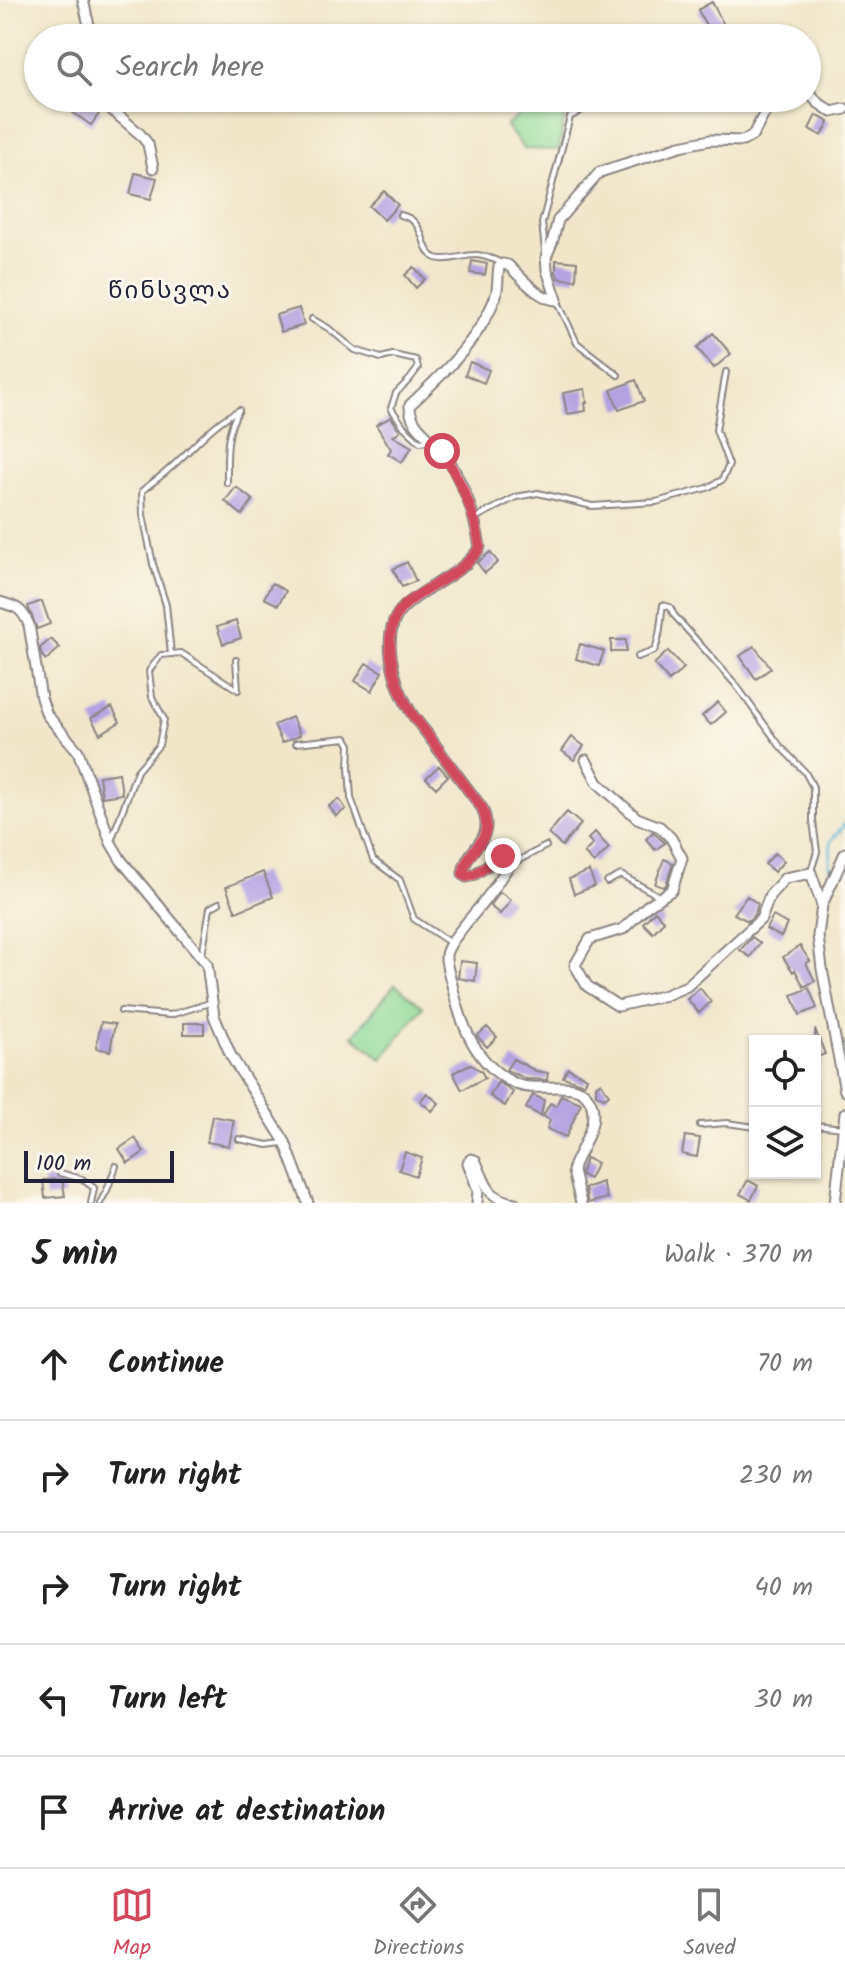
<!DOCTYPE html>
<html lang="en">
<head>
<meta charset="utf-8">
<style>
	body { margin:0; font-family:Kalam,"Noto Sans Georgian",sans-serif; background:#f2f2f2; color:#222 }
	.controls { position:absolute; right:24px; bottom:24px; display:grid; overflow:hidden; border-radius:0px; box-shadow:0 2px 6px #0004 }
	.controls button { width:72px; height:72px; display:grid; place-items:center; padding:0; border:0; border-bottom:2px solid #e0e0e0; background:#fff; color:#222; font:40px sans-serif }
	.scale { position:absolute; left:24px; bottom:20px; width:150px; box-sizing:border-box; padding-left:8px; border:4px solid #22223b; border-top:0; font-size:22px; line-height:28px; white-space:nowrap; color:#22223b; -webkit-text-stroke:6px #fbf7ec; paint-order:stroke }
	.stop { position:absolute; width:24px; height:24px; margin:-18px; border:6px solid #d1495b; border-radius:50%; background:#fff }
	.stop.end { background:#d1495b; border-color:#fff; box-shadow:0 2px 8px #0008 }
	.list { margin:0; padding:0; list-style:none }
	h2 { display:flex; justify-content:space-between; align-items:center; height:104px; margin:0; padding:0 32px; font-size:34px }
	h2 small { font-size:26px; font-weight:400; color:#767676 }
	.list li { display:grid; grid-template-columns:52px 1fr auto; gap:24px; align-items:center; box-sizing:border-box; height:112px; padding:0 32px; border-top:2px solid #e0e0e0 }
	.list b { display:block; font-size:30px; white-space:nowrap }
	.list em { font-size:26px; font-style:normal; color:#767676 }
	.icon { flex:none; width:44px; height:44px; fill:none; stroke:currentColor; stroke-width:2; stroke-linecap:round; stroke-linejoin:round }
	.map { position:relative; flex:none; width:845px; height:1203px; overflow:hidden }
	.search { position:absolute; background:#fff; box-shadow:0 2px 6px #0004; left:24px; right:24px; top:24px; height:88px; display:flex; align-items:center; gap:20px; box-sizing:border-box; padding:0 28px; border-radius:44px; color:#767676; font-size:30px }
	.sheet { height:664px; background:#fff }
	nav { display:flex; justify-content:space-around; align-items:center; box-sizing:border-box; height:112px; border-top:2px solid #e0e0e0; background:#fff; font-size:22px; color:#767676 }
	nav a { display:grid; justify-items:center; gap:4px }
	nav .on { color:#d1495b }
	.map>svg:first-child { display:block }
	.green { fill:#8cd794; stroke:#577c68; stroke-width:2 }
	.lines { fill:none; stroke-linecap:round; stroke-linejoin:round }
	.stream { stroke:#59b8d7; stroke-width:3 }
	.building { fill:#b2a2e1 }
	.service-casing { stroke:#8a8482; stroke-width:8 }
	.minor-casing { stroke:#8a8482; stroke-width:13 }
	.service { stroke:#fff; stroke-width:4 }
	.minor { stroke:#fff; stroke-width:9 }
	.route { stroke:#d1495b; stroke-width:10 }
	.labels { text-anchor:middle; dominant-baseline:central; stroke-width:6; stroke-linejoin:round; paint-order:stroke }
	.quarter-label { font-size:24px; letter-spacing:2px; fill:#22223b; stroke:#fbf7ec }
</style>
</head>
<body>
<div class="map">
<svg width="845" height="1203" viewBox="0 0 845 1203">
	<rect width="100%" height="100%" fill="#fbf7ec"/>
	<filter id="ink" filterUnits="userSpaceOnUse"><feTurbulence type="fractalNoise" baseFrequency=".0125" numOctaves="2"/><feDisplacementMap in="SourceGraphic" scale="16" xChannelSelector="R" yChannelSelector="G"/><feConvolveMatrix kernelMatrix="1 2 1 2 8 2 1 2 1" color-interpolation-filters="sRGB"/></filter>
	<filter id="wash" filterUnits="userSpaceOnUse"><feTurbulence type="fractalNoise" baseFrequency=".006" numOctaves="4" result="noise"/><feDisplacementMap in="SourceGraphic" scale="32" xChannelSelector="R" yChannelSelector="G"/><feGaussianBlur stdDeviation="1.8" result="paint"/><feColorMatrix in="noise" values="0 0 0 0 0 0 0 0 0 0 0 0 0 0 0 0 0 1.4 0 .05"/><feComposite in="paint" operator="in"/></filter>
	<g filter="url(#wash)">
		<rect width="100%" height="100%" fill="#f1e6ca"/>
		<path class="green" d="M539 98H549L565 112 559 150 524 149 506 126Z
			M395 984 423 1007 382 1059 353 1036Z"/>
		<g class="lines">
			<path class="stream" d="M834 869 830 866 831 841 845 824"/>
		</g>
		<g id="blocks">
			<path class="building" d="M712 2 724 25 710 33 698 10Z
				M81 25 84 38H61L59 32Z
				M82 98H86L101 111 91 125 72 112Z
				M816 115 829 122 822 136 809 129Z
				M135 173 157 178 151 199 130 194Z
				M384 191 398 205 384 220 369 206Z
				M556 260 577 262 576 280 558 278 556 272Z
				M472 261 487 264 485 275 470 273Z
				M414 267 425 279 416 288 405 275Z
				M299 308 304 325 281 332 276 315Z
				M713 333 731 354 714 368 697 348Z
				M470 362 489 370 484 383 465 375Z
				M636 380 644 401 619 410 611 390Z
				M585 389 587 403H585L586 411 567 414 563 393Z
				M391 417 400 431 393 436 412 447 402 462 388 454 391 449 376 425Z
				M236 487 253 500 242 515 225 501Z
				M490 552 498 562 485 573 477 563Z
				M407 562 416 581 402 587 393 569Z
				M272 583 286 591 278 605 264 598Z
				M42 601 50 624 37 629 28 606Z
				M236 621 241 638 223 644 217 627Z
				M51 639 60 648 46 660 42 656 40 648Z
				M611 640H626V652H611Z
				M580 644 604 651 599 666 576 659Z
				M754 646 771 668 756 679 740 656Z
				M668 651 684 668 669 681 654 664Z
				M366 663 382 672 372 691 355 681Z
				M718 702 726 712 711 725 702 716Z
				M112 707 120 722 100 734 91 718Z
				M292 717 300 735 282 743 274 725Z
				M572 737 584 746 574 760 562 751Z
				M439 766 448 776 436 788 426 778Z
				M119 773 122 794 102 797 99 776Z
				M339 799 346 809 336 816 329 806Z
				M567 812 581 824 562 846 548 834Z
				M595 832 609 848 594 863 584 853 593 844 588 839Z
				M653 832 665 843 655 850 646 839Z
				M775 853 784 861 774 872 765 864Z
				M664 859 673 863 666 885 663 887 655 884Z
				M589 871 595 886 574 894 569 879Z
				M263 872 273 897 236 912 226 887Z
				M500 892 511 900 500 914 490 906Z
				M747 896 758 904 755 914 748 921 734 914Z
				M655 911 664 921 653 933 643 923Z
				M773 916 787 924 781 937 766 929Z
				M752 937 760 943 750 957 740 950Z
				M800 946 810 961 806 963 815 981 804 987 795 970 793 972 783 957Z
				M460 961 477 963 475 981 458 978Z
				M700 988 711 1002 699 1013 687 999Z
				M809 988 817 1008 800 1015 792 995Z
				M101 1022 115 1024 110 1051 96 1048Z
				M184 1023H204V1034H184Z
				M487 1027 497 1037 487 1047 477 1036Z
				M815 1029 825 1054 815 1058Z
				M513 1059 536 1071 548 1073 547 1080 526 1079 506 1070Z
				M470 1064 481 1071 485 1078 462 1090 453 1073Z
				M568 1068 587 1078 584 1084 563 1077Z
				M498 1082 513 1092 505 1106 490 1096Z
				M601 1082 609 1095 604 1098 596 1094V1086Z
				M427 1093 439 1103 432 1111 420 1101Z
				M533 1095 544 1100 541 1116 526 1108Z
				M561 1095 581 1103 566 1137 547 1129 550 1120 543 1116 550 1103 556 1106Z
				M212 1116 234 1120 229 1146 207 1142Z
				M685 1136 700 1138 697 1157 682 1154Z
				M135 1138 144 1152 128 1163 119 1149Z
				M405 1152 422 1158 416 1176 399 1170Z
				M586 1158 597 1163 589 1179 581 1175V1172Z
				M62 1179 65 1196 45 1198 43 1180Z
				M748 1180 758 1186 751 1200 740 1194Z
				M602 1182 607 1198 588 1203 585 1188Z"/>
		</g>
	</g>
	<g filter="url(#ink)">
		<use href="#blocks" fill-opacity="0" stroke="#8a8482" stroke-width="2"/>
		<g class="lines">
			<defs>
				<path id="service" d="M633 34V38
					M400 215C428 220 419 252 436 258 447 262 463 255 475 255 485 255 492 259 500 262
					M545 251 542 223 570 117 603 98
					M558 302 577 343 618 375
					M312 319 328 328 355 350 381 358 393 355 416 360 418 368 410 379 396 393 391 408 404 427 420 442 430 441
					M475 518 516 497 538 493 592 506 656 502 707 488 722 480 729 465 716 430 726 372
					M171 654 166 605 153 564 143 515 142 491C150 484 159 478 167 471 191 451 211 424 239 410 225 432 227 457 227 483
					M637 657 654 651C661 638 660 621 663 605L670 607 674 615 736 685 780 746 805 772 813 787V821L817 852 811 871
					M296 743 346 738 350 745 349 767 351 798 373 860 400 880 414 919 449 942
					M111 841 137 771 159 745 164 719 152 697 149 671 161 655 181 653 238 690 236 660
					M510 865 546 846
					M607 882 621 875 659 896
					M202 955 210 908 219 903
					M121 1011 170 1015 210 1003
					M700 1125 727 1123 755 1127
					M815 1125 844 1128
					M239 1139 268 1145 282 1143
					M60 1173 82 1179 94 1188 91 1203
					M100 1203 107 1190 116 1166"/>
				<path id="minor" d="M83 0 92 38
					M807 89 817 102 832 112 845 109
					M98 98 140 134 148 144 153 168
					M557 300C538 299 521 277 508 265L503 264 499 267C497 277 499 288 495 298 479 340 442 375 410 405 409 425 429 436 441 449 447 457 453 467 457 476 469 498 476 523 480 547 462 576 428 584 404 607 378 631 394 683 409 709 415 720 424 729 431 739 447 762 465 785 482 808 497 843 466 845 463 874L466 877C480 875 489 861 503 856L510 865C501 876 494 889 485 900 476 913 448 941 446 955 445 964 450 976 452 985 461 1025 476 1066 516 1084 537 1093 574 1079 587 1096 603 1116 583 1145 574 1165L573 1172 581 1203
					M557 300 547 270 546 257 552 243 558 220 600 172 680 146 710 140 743 141 753 135 770 103 776 98
					M0 602C17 607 22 608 29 625L41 698 47 715 78 751 111 843 121 860 207 964 214 1016 231 1056 285 1142 308 1203
					M586 760 598 783 637 818 660 827 671 838 682 858 672 890 647 906 623 929 590 939 575 965 587 986 618 1006 666 995 687 986 761 919 770 895 785 878 811 873 822 905
					M845 853 822 905 818 936 822 969 845 1091
					M477 1203 478 1190 468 1163 471 1159 475 1160C487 1185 486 1198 515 1203
					M835 1203 845 1113"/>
			</defs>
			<use href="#service" class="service-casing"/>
			<use href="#minor" class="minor-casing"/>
			<use href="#service" class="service"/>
			<use href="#minor" class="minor"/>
		</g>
	</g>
	<g class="lines" filter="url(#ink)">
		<path class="route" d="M442 451C461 481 475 511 480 547 462 576 428 584 404 606 378 631 394 683 409 709 415 720 424 729 431 739 447 762 465 785 482 808 497 843 467 845 463 874L466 877C480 875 489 861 503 856"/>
	</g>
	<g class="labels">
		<g class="quarter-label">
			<text x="170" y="291">წინსვლა</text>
		</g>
	</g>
</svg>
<div class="controls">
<button><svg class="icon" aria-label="locate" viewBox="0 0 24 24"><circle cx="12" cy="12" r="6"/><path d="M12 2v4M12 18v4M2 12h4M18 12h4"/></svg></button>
<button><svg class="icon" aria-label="layers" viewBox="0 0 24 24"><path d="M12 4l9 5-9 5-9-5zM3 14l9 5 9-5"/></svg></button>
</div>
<div class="scale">100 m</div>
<div class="stop" style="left:442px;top:451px"></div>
<div class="stop end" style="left:503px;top:856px"></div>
<div class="search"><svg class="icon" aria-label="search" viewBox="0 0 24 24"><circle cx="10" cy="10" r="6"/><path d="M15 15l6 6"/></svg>Search here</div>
</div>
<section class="sheet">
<h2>5 min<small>Walk · 370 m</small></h2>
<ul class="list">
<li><svg class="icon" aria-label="ahead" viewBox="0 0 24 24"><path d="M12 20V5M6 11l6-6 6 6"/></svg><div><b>Continue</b></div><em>70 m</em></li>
<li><svg class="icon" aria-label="right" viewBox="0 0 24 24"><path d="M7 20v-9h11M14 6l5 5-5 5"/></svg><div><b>Turn right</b></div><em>230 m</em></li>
<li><svg class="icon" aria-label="right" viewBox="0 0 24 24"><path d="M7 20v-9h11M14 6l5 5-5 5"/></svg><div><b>Turn right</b></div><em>40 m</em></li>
<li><svg class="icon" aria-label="left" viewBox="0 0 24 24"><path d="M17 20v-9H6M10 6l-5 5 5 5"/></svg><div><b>Turn left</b></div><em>30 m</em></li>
<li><svg class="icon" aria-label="arrive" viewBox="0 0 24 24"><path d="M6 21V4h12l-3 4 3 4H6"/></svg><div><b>Arrive at destination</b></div></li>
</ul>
</section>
<nav>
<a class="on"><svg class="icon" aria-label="map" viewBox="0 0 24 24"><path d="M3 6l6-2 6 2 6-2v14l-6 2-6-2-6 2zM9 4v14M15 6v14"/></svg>Map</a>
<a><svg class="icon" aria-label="directions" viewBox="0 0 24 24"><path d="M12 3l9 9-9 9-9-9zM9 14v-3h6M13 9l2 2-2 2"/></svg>Directions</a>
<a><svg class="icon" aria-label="saved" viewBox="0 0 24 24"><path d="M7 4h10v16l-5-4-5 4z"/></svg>Saved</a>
</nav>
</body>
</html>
